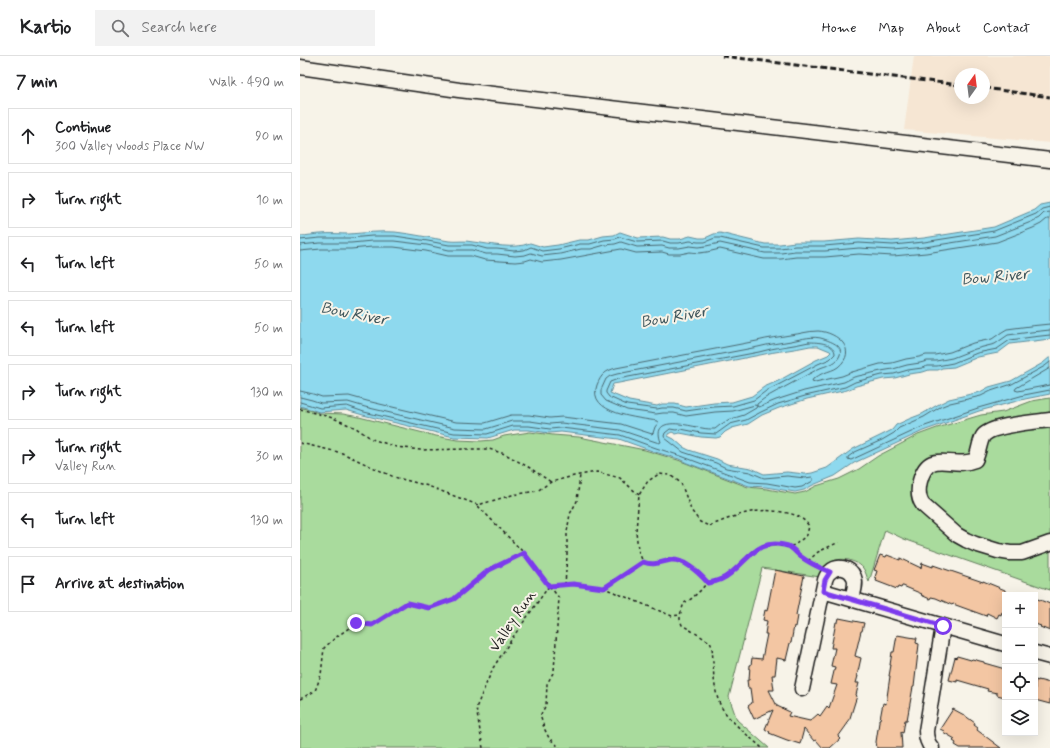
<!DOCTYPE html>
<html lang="en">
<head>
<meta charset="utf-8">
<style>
	body { margin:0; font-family:Mynerve,sans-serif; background:#f2f2f2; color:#202124 }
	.controls { position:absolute; right:12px; bottom:12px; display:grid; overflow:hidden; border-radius:0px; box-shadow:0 4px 16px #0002 }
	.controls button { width:36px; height:36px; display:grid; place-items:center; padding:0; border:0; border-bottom:1px solid #e0e0e0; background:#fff; color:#202124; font:20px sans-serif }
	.compass { position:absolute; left:654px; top:12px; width:36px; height:36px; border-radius:50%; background:#fff; box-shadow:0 4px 16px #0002; rotate:14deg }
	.stop { position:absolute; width:12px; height:12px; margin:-9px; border:3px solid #7c3aed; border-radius:50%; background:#fff }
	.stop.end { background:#7c3aed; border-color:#fff; box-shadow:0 1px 4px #0008 }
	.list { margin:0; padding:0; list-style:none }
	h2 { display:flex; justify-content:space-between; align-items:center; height:52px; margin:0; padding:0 16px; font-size:17px }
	h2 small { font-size:13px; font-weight:400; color:#757577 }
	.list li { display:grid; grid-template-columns:26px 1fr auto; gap:12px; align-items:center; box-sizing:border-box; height:56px; margin:0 8px 8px; padding:0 8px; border:1px solid #e0e0e0; border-radius:0px }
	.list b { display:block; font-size:15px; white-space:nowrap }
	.list p { margin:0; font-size:13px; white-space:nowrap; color:#757577 }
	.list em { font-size:13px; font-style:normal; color:#757577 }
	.icon { flex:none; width:22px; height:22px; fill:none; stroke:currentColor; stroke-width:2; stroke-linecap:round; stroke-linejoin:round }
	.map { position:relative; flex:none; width:750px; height:692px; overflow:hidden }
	header { display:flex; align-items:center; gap:24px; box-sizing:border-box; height:56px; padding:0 20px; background:#fff; border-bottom:1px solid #e0e0e0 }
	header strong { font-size:19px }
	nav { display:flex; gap:22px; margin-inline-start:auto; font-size:14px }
	.search { width:280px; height:36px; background:#f2f2f2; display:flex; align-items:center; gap:10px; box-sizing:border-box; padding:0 14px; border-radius:0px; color:#757577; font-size:15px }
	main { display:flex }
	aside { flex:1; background:#fff }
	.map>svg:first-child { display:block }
	.built { fill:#f6e6d3; fill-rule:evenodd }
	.green { fill:#a9db9d; stroke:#627c5c }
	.water { fill:#8ed9ee; stroke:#608d9a; fill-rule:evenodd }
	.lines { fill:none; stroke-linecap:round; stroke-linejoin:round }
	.shore { stroke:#4a6870; stroke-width:1 }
	.building { fill:#f3c6a3; stroke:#1c1c1c }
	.minor-casing { stroke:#1c1c1c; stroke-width:17 }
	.path { stroke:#1c1c1c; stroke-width:1.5; stroke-dasharray:3 3; stroke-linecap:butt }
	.minor { stroke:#f7f3e8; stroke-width:14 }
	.rail { stroke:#1c1c1c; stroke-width:3; stroke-dasharray:6 3; stroke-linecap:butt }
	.route { stroke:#7c3aed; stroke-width:5 }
	.labels { text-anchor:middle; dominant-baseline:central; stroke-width:4; stroke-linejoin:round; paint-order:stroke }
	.street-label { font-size:15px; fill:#1c1c1c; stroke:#f7f3e8 }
	.water-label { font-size:16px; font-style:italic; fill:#3e555b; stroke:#f7f3e8 }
</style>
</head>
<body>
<header>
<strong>Kartio</strong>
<div class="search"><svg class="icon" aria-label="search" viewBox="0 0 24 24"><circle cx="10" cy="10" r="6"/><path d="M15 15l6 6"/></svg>Search here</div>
<nav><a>Home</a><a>Map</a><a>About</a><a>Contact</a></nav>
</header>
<main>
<aside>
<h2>7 min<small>Walk · 490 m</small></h2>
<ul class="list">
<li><svg class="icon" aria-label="ahead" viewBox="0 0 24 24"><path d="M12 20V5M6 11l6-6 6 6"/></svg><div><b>Continue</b><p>300 Valley Woods Place NW</p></div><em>90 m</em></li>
<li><svg class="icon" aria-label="right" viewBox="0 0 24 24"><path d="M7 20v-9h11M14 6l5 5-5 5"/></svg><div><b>Turn right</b></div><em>10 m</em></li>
<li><svg class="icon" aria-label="left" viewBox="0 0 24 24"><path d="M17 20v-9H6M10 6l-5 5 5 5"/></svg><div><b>Turn left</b></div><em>50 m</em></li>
<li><svg class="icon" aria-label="left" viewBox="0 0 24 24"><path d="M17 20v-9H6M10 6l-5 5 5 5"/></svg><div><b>Turn left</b></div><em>50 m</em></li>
<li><svg class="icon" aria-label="right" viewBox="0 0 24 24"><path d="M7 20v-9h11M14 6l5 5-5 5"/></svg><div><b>Turn right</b></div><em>130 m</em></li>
<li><svg class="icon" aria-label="right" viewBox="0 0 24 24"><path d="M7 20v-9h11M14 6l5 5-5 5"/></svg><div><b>Turn right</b><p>Valley Run</p></div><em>30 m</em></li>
<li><svg class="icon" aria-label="left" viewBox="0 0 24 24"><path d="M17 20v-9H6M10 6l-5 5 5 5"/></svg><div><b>Turn left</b></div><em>130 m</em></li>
<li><svg class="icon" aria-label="arrive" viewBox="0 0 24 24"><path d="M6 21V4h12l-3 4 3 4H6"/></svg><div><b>Arrive at destination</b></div></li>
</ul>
</aside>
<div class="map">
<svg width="750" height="692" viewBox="0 0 750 692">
	<rect width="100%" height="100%" fill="#f7f3e8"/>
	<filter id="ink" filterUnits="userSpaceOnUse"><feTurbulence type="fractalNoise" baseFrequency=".025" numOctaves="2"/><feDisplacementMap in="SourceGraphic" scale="8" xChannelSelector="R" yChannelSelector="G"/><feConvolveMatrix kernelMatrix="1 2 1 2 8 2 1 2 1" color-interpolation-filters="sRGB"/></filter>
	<g filter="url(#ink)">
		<path class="built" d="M614 0H750V87L604 74ZM660 18H684V42H660Z"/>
		<path class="green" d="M750 342V534L604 483 585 474 569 526C567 522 566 516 563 512 559 507 554 506 549 504 534 501 525 508 520 521L462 512 429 641 437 664 469 692H0V351L19 357 43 358 59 361 136 380 157 384 181 385 193 384 204 380 230 376 253 379 279 381 345 394 378 404 448 431 467 433 495 438 505 436 516 430 539 423 559 413 578 400 618 379 637 372 681 359 703 356 732 345Z"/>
		<path class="water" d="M750 147V283L710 288 698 297 678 301 654 311 642 312 638 314H629L623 316 609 318 595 322 583 323 556 330 547 334 507 343 479 352 462 359 448 368 432 372 425 376 420 381 416 382 401 381 380 377 376 378 372 376 368 378V380L374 383 383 391 389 394 417 403 427 408 451 412 464 418 487 416 505 418 512 417 527 412 553 393 580 380 592 374 596 369 609 363 622 358 639 348 649 343 680 336 689 331 711 325 743 307 750 301V338L725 343 679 355 623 375 554 407 535 420 513 429 504 434 495 436 466 431 449 430 387 407 379 403 355 396 319 383 261 376 249 377 229 374H214L188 382 154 381 63 359 46 354 19 356 0 350V180C7 180 14 178 21 178 30 177 40 178 49 178 64 177 79 175 95 176 113 178 131 182 149 185 157 186 165 184 173 186 191 188 214 194 230 187L243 191 258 189 279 184H289L303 180 314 179 320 176 338 182 363 181 370 183H380L390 180 399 182H405L414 178 420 177 465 188H480L495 186H524L559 183 592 185 624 182 694 171 734 154 740 149ZM510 290H518L530 295 531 296 528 299 516 304 478 325 464 331 452 340 432 346 414 347 386 351 375 348H362L357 350 329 345 310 337 313 328 319 327 460 299C476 295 493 294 510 290Z"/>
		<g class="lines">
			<path class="shore" d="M0 184 20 182H50L72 180H95L128 185 149 189H172L187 193H197L214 195 224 194 231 191 242 195 259 193 280 188H290L304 184 315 183 320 181 337 186 363 185 370 187H379L390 185 398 186H405L415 182H420L464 192H480L495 190H524L559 187 593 189 624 186 694 175 736 158 742 153 750 151
				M0 189 20 187H51L72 185H94L127 189 149 194H172L186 198H197L215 200 225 199 231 197 242 200 260 198 281 193H291L305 189 315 188 321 186 337 191 362 190 369 192H379L390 190 399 191 406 190 420 187 465 197H481L495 195H525L559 192 593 194 625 191 695 180 731 166 739 162 744 157 750 156
				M0 195 21 193H51L72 191H94L126 195 148 200H171L185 204 215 206 225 205 231 203 242 206 261 204 321 193 336 197 362 196 369 198H380L390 196 399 197 407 196 420 193 464 203H481L496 201H525L559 198 593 200 626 197 697 186 733 172 741 168 747 163H750
				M509 286C518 286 535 287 535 298L530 303 518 308 480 328 466 335 454 344 433 350 414 351 386 355 374 352H362L357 353 327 349 309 341 306 337V335L310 326 318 323 459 296C475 291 493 290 509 286Z
				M750 306 745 310 712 328 691 335 681 340 650 347 640 351 624 361 599 372 594 377 582 384 555 396 548 401V403L551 404 622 371 678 352 724 339 750 334
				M750 312 716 332 715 334 718 335 750 329
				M0 335 13 338 22 341 49 340 67 345 156 366 185 367 211 359H229L250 362 262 361 321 368 352 378 353 377 355 371 358 367 357 365C340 362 286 358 297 329 301 319 305 315 316 312L457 285C468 282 479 281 490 279 500 278 508 275 518 275 537 276 559 294 538 311 534 314 529 315 524 317 520 318 517 321 513 323L512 325 515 326 542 320 552 316 580 308 592 307 606 303 619 301 626 299H635L650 296 673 287 692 283 702 276 707 273 730 270 750 268
				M0 341 12 344 21 347 48 346 65 351 155 372 186 373 212 365H230L250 368 261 367 320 374 359 387 361 386C350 358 390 370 402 372 406 373 411 373 415 373L420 369 428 364 444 359 456 352 457 350 455 349 433 355 415 356 386 360 374 357H363L356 358 327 354 306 345 301 339V334L306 323 310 320 317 318 458 291C469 288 480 287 491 285 502 283 513 279 524 283 532 286 545 290 539 301 535 309 526 309 518 313 506 319 495 326 483 332 474 337 465 341 457 348V350L459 351 476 344 504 335 544 326 554 321 581 315 593 313 607 309 620 307 627 305H636L652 302 675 293 695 288 708 279 731 276 750 274
				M0 346 20 352 47 350 64 356 154 377 187 378 213 370H229L250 373 261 372 320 379 356 392 381 400 389 403 450 426 467 427 495 432 502 431 513 425V422L512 421 505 422 487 420 464 422 450 416 426 412 416 407 383 396 365 382 364 380 365 377 370 373 376 374 381 373 401 377 416 378 430 368 446 364 461 356 478 348 505 340 545 331 555 326 582 319 594 318 608 314 622 312 628 310H637L653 307 677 297 697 293 710 284 732 281 750 279"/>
		</g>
		<path class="building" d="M580 499 586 501 587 499 600 504V502L621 512 622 507 633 511V509L683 526V525L705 534V558L702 556 701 559 699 558 697 562 687 557 686 560 653 548 652 549 636 542 631 541 630 543 621 539 622 538 603 530H602L601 532 598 531 597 533 576 525 577 522 575 521 577 515 574 514Z
			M475 514 504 520 496 559 498 560 496 571 494 570 491 587H490L486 604 477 602 475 619H472L474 634H469L477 650 490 656 488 660 510 665 518 658 520 660 527 650 529 652 537 629 531 628 535 611 531 610 535 592H531L536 566H538L539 562 564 567 562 575H561L555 600 561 602 557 620H558L556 627H559L556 639 557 640 555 646 550 662 547 666 548 667 538 681 540 683 530 692H523L516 684 514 685 504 673 500 688 487 684 469 677 470 676 465 673 473 654 454 663 448 650 452 647 450 632H448L447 624H449L450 609H451L452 602 462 603 467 578H465L467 565 463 564 465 554 467 555Z
			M735 542 750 548V575L740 571 741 570 735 568Z
			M597 579 615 582H617L616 587 619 588 614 631H613L607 664H605L603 677 601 676 602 692H577L576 686 579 666V663H580L583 647 586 648 590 620H589L591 609H590L592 596H594Z
			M657 600 671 604 672 603 684 606V607L705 613V641L697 639V637L687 635 688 633 657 624V626L649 624 655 601 656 602Z
			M736 624 738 625V624L750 627V648L735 644V628Z
			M653 653 664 659 675 667 674 669 678 672 677 674 701 692H660L655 689 656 687 653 685 655 683 643 676 644 675 640 673Z"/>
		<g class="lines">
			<defs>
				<path id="minor" d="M0 11 159 34 750 104
					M750 364C736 366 691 369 683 380 679 387 679 397 675 404 651 414 629 391 620 425 618 433 618 442 623 449L657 479 666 484 675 488 698 495 710 497H722L750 487
					M523 535 705 588
					M735 597 750 601
					M502 633 525 524C526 521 527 518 530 516 537 509 550 511 554 521 557 528 553 537 552 543
					M632 692C627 687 626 682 626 675L643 570"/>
			</defs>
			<use href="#minor" class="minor-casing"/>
			<path class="path" d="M0 353 33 362 56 372 72 383 96 391 120 394 167 393H189L205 398 230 412 251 426
				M0 387 42 397 94 421 128 430 178 449 212 439 237 435 251 426 274 420 297 416 320 422 339 439
				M178 450 224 497 259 542 254 615 247 628 246 649 241 658V662L244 672 249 682 260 692
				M490 491 501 501 519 512
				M508 505 518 496 539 486
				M408 527 421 523 429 519 454 495 461 491 472 488 490 491 496 488 507 479 509 470C502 460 494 458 482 456 453 451 436 460 409 470L400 466 391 454 381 427 370 419 359 418 348 425 339 439 336 475 338 494 343 506C355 510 360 506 371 504 385 502 400 518 408 527L405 529 401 534 391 543 384 547 380 559V564L382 569 410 586 412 591C414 611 412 639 424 655 434 669 450 681 462 692
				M265 529 267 500V476L270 458 277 445 280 419
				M249 530 273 528 304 532 372 560 380 559
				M304 532 343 506
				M0 643 15 635 21 619 24 592 35 582 56 567 72 569 107 547 129 552 154 543 189 514 224 497
				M183 692 176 652 193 612 213 581 249 530"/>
			<use href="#minor" class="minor"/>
			<path class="rail" d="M422 0 660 29
				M684 32 750 41"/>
		</g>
	</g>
	<g class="lines" filter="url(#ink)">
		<path class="route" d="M56 567 72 569 107 547 129 552 154 543 189 514 224 497 249 530 273 528 304 532 343 506C355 510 360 506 371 504 385 503 400 518 408 527 416 526 424 523 431 517 450 502 459 481 488 490 493 492 496 497 500 500 509 507 520 512 530 516L525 524 523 535 643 570"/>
	</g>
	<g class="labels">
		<g class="street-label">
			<text transform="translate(213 565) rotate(-56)">Valley Run</text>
		</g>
		<g class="water-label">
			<text transform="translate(695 221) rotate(-5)">Bow River</text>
			<text transform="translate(54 258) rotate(11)">Bow River</text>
			<text transform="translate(374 261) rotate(-10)">Bow River</text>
		</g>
	</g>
</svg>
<div class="controls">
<button>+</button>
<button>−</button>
<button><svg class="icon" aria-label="locate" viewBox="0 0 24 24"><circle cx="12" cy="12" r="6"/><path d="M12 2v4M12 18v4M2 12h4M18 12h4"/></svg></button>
<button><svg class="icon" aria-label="layers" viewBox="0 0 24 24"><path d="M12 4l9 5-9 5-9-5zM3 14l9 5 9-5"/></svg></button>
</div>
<svg class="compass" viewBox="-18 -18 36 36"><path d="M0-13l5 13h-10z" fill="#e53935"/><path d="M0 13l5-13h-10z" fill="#757577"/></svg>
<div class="stop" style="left:643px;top:570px"></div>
<div class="stop end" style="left:56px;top:567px"></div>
</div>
</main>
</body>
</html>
